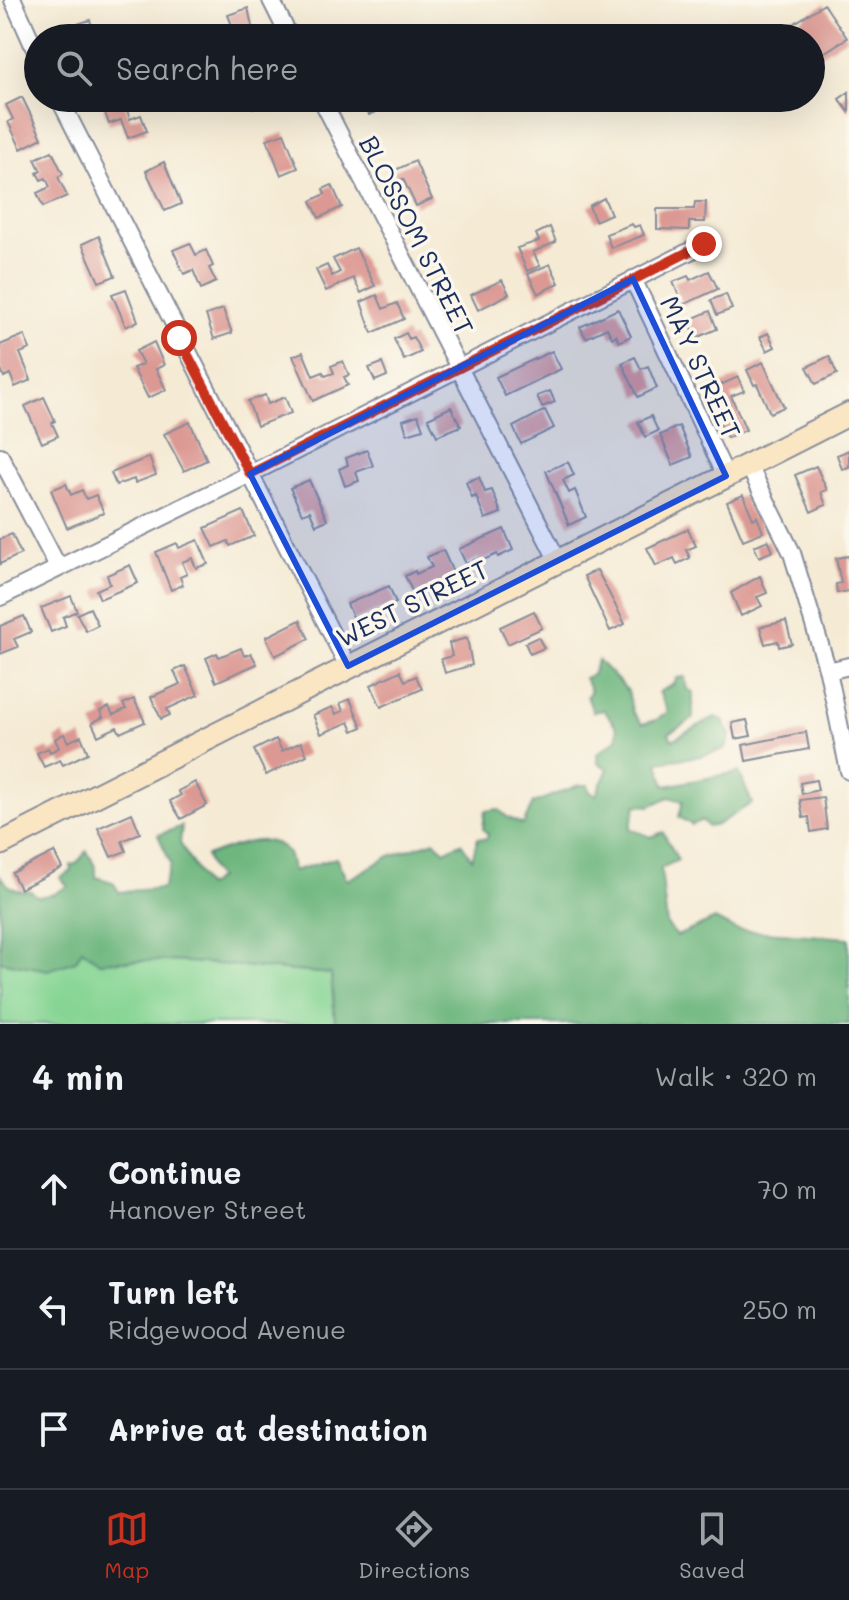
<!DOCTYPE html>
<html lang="en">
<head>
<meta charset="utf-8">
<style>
	body { margin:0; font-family:Mali,sans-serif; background:#242831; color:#f1f3f6 }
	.stop { position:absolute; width:24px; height:24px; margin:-18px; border:6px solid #c8321e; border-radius:50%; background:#fff }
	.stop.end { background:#c8321e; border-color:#fff; box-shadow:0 2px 8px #0008 }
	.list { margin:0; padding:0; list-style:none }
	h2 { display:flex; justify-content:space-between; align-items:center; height:104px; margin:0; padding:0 32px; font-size:34px }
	h2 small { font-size:26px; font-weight:400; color:#9ea1a6 }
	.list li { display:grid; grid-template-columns:52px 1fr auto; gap:24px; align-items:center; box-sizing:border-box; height:120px; padding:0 32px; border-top:2px solid #363941 }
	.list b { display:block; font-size:30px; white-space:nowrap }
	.list p { margin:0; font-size:26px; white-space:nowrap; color:#9ea1a6 }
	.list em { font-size:26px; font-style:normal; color:#9ea1a6 }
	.icon { flex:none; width:44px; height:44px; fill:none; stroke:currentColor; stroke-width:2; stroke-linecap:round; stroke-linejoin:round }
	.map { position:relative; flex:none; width:849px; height:1024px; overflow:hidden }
	.search { position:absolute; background:#171b24; box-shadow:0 8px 32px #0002; left:24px; right:24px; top:24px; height:88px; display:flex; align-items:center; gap:20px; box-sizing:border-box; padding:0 28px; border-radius:44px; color:#9ea1a6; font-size:30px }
	.sheet { height:464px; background:#171b24 }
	nav { display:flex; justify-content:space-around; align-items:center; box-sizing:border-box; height:112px; border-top:2px solid #363941; background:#171b24; font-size:22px; color:#9ea1a6 }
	nav a { display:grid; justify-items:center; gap:4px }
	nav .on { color:#c8321e }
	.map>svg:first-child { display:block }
	.green { fill:#87d594; stroke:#518279; stroke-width:2 }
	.forest { fill:#6db67e; stroke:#44726e; stroke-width:2 }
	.building { fill:#dc9893 }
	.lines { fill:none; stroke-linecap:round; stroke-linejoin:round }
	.street-casing { stroke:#888d9a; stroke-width:20 }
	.secondary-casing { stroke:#888d9a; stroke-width:26 }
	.street { stroke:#fff; stroke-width:16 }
	.secondary { stroke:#fbe6c4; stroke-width:22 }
	.route { stroke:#c8321e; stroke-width:10 }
	.marked { fill:#1d4ed8; fill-opacity:0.2; stroke:#1d4ed8; stroke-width:6; stroke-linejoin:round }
	.labels { text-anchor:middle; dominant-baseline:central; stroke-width:7; stroke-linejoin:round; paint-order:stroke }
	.street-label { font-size:26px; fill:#1b2f5e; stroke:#fbf7ec }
</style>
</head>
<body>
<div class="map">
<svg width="849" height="1024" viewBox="0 0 849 1024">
	<rect width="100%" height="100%" fill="#fbf7ec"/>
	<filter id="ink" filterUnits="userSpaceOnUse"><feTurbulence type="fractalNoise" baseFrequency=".0125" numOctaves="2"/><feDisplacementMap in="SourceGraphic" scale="16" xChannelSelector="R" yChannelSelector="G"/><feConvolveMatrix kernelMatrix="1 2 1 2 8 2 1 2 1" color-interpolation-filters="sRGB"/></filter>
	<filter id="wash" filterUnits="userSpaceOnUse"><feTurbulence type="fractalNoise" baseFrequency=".006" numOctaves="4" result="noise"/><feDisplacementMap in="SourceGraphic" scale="32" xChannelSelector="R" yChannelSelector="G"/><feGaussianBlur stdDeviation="1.8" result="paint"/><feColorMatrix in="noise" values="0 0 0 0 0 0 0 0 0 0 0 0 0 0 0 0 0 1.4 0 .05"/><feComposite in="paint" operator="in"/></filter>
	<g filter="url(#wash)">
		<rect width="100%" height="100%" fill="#f5ebd5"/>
		<path class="green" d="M82 948 99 961C178 957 253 968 331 974L335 1020 333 1024H0V961L48 969Z"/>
		<path class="forest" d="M598 660 628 691 632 711 642 724 656 720 668 712 659 692 674 684 677 678 685 677 687 689 693 692V719L669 733 672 740 715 717 723 720 730 736 726 749 701 756 658 762 665 786 739 772 752 803 717 825 708 827 702 820 692 825 679 817 683 801 669 797 650 806 636 805 630 829 651 837 663 832 678 860 661 868 667 925 677 936 715 919 736 930 849 938V1024H333L335 1020 331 974C253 968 178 957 99 962L82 949 76 961 48 970 0 961V876C8 886 15 893 29 890L38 897 54 894 68 886 60 878 72 871 71 865 76 864 87 851 96 868V877L113 882 119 892 163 888 171 864 158 835 182 826 180 843 206 887 218 878 211 869 206 856C228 849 268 828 287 852 290 857 291 866 293 871L336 858 347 880 390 856 435 841 444 851 461 843 472 859 478 838 486 839 488 834 483 829 485 811 498 809 507 817 523 825 533 803 579 785H588L589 791 596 795 608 769 598 763 597 754 617 739V728L604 710 593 712 587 696 591 691 584 678 592 675Z"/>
		<g id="blocks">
			<path class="building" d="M824 4 847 38 811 61V38H789L784 30Z
				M248 8 254 35 237 38 228 15Z
				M90 20 96 38H72L68 27Z
				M849 92V112L839 99Z
				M22 97 42 138 21 149 8 122 13 119 6 105Z
				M104 98H123L130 119 141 115 147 131 128 138 121 120 109 124 103 107 107 106Z
				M249 98H278L253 108Z
				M362 98H387L390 105 369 115Z
				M284 133 298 168 281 175 267 139Z
				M52 151 63 174 58 177 67 196 43 207 37 193 50 187 46 178 41 180 37 173 41 171 35 159Z
				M415 161 432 199 416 206 403 179 397 181 393 171Z
				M164 162 181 204 165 211 146 171Z
				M332 185 342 207 319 218 311 201 325 194 323 189Z
				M604 198 611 214 595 221 589 206Z
				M695 202H706L705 222H689V230L657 229V209H694Z
				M632 224 634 227 640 225 644 235 611 248 606 234Z
				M550 227 556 242 533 252 540 266 527 271 517 248 539 241 536 234Z
				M99 236 115 276 99 282 82 244Z
				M190 243 196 255 206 250 213 266 209 268 216 282 201 289 193 270 184 274 173 250Z
				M356 248 375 286 361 293 353 278 326 291 316 270 327 265 332 276 340 272 333 259Z
				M550 264 559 283 538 294 528 274Z
				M709 271 718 289 683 305 673 282 688 276 690 280Z
				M502 280 509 294 478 310 471 295Z
				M126 289 138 321 126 327 112 294Z
				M726 294 732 309 717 315 711 300Z
				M377 295 383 309 397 303 404 319 372 333 361 302Z
				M223 309 232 333 214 339 206 315Z
				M618 309 631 336 619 342 616 335 612 338 607 328 586 338 580 327Z
				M710 311 717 329 696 338 689 320Z
				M406 333 409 339 413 337 421 352 404 360 394 339Z
				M768 333 775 347 767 351 760 337Z
				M24 335 30 349 20 353 31 380 15 387 10 374 4 377 0 367V345Z
				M154 342 164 365 156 369 166 390 148 398 133 368 143 364 136 351Z
				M552 351 561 369 505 396 496 377Z
				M303 352 313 376 323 372 325 376 334 373 331 366 343 361 349 375 344 377 348 385 313 401 293 356Z
				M829 356 837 374 816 384 807 367Z
				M635 357 641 369 648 366 657 388 638 397 622 363Z
				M763 362 784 407 770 413 757 384 754 385 747 370Z
				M382 363 387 376 375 381 369 368Z
				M738 377 744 391 731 396 746 430 727 438 711 403 723 397 718 386Z
				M550 391 555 402 542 407 537 396Z
				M265 395 268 404 285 397 291 413 257 426 248 401Z
				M44 397 55 421 52 423 58 436 42 443 25 406Z
				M451 407 461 426 437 436 428 418Z
				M545 410 554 428 521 444 513 427Z
				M418 415 423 429 407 434 403 420Z
				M651 416 658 431 645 437 638 422Z
				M190 422 207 460 184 471 164 434Z
				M679 426 692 457 673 465 660 435Z
				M367 450 373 466 356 472 359 481 345 486 339 469 348 465 346 458Z
				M849 450V467L842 469 837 455Z
				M149 457 156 475 135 483 134 479 116 485 111 473Z
				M568 462 574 475 563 480 569 493 575 490 586 517 569 525 546 471Z
				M816 466 827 490 821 492 826 505 811 512 795 475Z
				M479 477 485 492 492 490 501 513 485 519 476 496 472 498 466 482Z
				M309 480 327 520 316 525 310 511 302 514 290 488Z
				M66 484 71 495 82 490 86 499 96 495 104 513 67 528 51 490Z
				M743 495 753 519 757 517 763 532 743 540 727 502Z
				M243 511 254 536 230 546 228 541 214 547 205 528Z
				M504 529 513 550 498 557 497 554 481 561 479 558 466 564 459 549Z
				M688 529 696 546 686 550 690 558 677 564 674 558 656 566 647 548Z
				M12 534 21 554 0 564V539Z
				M198 540 208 564 196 568 192 558 182 562 187 574 180 577 183 585 171 590 156 552 177 543 179 548Z
				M768 540 773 551 759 557 754 546Z
				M443 550 455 577 414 595 405 576 415 571 416 574 432 567 427 557Z
				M849 556V591L837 593 836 584 841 583 836 558Z
				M130 565 138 583 100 599 96 590 110 584 107 575Z
				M597 570 625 624 610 631 584 576Z
				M760 576 767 593 757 597 762 606 741 616 731 593Z
				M389 586 396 603 355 621 347 604Z
				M71 596 77 611 63 617 66 626 51 632 41 608Z
				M90 608 98 625 86 631 77 614Z
				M534 611 542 628 508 644 500 627Z
				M24 616 31 632 14 639 18 647 0 654V626Z
				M300 620 309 639 275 656 266 637Z
				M786 621 792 644 779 647 778 641 765 644 760 627Z
				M538 637 544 648 530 654 525 643Z
				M467 638 472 665 445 673 441 659 452 656 449 643Z
				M241 648 244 656 251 653 257 664 216 682 206 658 217 653 219 657Z
				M185 666 198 695 167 709 170 715 161 719 151 697 180 684 174 671Z
				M400 671 405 681 416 676 422 689 381 707 371 685Z
				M134 699 145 722 120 733 117 727 98 736 92 723 103 717 100 711 109 707 113 715 126 709 123 704Z
				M350 699 362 727 353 731 349 722 321 734 313 715 332 707 336 714 343 711 340 703Z
				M747 720 751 736 735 739 732 723Z
				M806 732 809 749 746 761 743 745Z
				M64 734 68 742 81 736 88 753 63 765 60 760 44 767 37 753 48 748 50 752 59 748 55 739Z
				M276 739 282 751 301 742 307 755 266 775 254 750Z
				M816 780 818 790 802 794 800 783Z
				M195 782 207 805 181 819 170 801 181 795 178 791Z
				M823 797 827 829 811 832 809 817 803 818 800 800Z
				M132 813 140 833 122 841 126 851 111 857 98 828Z
				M54 852 62 868 20 889 12 873Z"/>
		</g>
	</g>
	<g filter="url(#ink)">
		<use href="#blocks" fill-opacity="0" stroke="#888d9a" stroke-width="2"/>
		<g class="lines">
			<defs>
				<path id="street" d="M13 0 38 56
					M271 0 290 38
					M59 98 348 666
					M321 98 559 563
					M633 279 726 476
					M0 456 58 567
					M749 466 792 553 828 671 849 771
					M0 597 250 474 704 244
					M828 671 849 666"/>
				<path id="secondary" d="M0 844 849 414"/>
			</defs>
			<use href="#street" class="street-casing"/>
			<use href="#secondary" class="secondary-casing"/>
			<use href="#street" class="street"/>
			<use href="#secondary" class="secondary"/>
		</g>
	</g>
	<g class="lines" filter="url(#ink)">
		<path class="route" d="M179 338 250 474 704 244"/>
	</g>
	<path class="marked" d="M633 279 726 476 348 666 250 474Z"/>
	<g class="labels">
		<g class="street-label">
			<text transform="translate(417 235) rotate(63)">BLOSSOM STREET</text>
			<text transform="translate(701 367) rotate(65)">MAY STREET</text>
			<text transform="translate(412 603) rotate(-26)">WEST STREET</text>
		</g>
	</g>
</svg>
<div class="stop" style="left:179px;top:338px"></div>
<div class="stop end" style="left:704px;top:244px"></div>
<div class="search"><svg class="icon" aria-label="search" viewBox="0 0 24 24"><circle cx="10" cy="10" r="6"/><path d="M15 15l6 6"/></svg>Search here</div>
</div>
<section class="sheet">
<h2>4 min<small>Walk · 320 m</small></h2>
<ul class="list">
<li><svg class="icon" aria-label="ahead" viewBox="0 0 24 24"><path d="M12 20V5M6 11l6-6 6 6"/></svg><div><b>Continue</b><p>Hanover Street</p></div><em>70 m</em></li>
<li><svg class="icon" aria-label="left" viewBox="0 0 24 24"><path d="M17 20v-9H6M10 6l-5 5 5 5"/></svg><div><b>Turn left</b><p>Ridgewood Avenue</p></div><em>250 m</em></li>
<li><svg class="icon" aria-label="arrive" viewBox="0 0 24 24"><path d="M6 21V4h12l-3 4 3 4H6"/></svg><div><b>Arrive at destination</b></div></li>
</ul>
</section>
<nav>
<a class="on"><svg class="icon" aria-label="map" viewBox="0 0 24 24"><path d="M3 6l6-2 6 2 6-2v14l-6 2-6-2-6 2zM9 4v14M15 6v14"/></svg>Map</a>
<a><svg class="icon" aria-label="directions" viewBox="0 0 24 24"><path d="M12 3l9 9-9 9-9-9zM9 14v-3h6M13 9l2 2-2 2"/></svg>Directions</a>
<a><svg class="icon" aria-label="saved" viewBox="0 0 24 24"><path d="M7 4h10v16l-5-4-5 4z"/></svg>Saved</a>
</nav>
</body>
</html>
